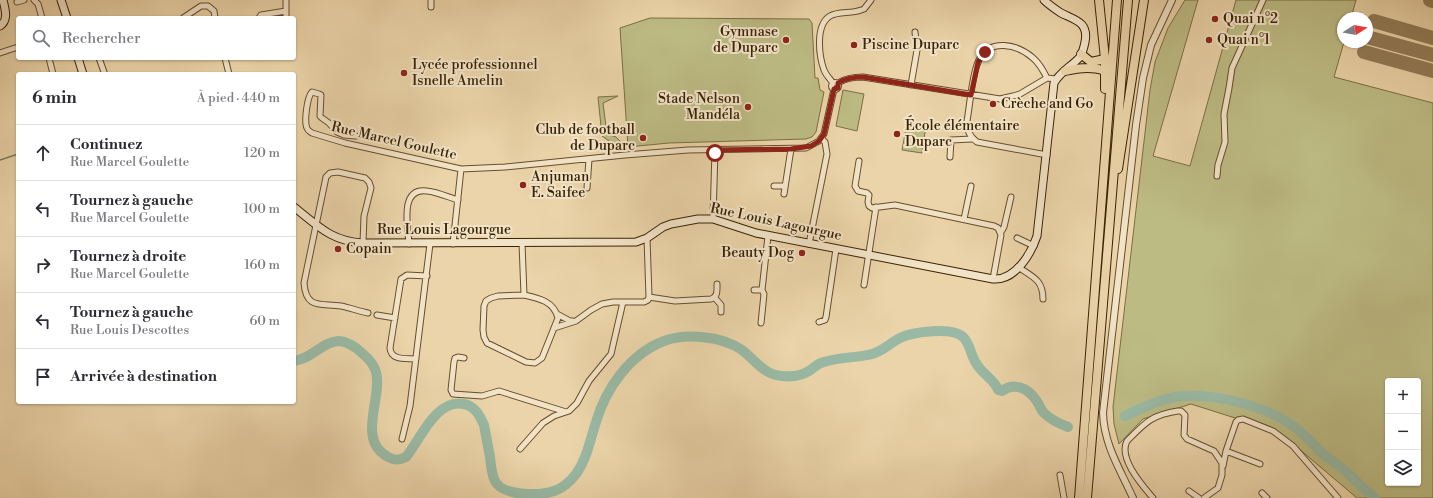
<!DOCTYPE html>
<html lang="fr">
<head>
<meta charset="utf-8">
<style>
	body { margin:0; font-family:"Libre Bodoni",serif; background:#f2f2f3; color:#2b2b33 }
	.controls { position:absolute; right:12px; bottom:12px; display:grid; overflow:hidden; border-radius:4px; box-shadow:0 1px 3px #0004 }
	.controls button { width:36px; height:36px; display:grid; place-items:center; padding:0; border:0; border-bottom:1px solid #e1e1e2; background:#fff; color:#2b2b33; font:20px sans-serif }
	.compass { position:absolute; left:1337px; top:12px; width:36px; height:36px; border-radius:50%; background:#fff; box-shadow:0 1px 3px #0004; rotate:79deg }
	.stop { position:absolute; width:12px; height:12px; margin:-9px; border:3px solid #8f2418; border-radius:50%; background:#fff }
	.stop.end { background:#8f2418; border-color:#fff; box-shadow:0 1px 4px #0008 }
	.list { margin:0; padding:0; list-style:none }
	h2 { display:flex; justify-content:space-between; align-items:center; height:52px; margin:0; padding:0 16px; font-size:17px }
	h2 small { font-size:13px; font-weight:400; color:#7c7c81 }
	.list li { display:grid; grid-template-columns:26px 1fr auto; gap:12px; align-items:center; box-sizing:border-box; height:56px; padding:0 16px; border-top:1px solid #e1e1e2 }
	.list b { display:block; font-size:15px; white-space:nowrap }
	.list p { margin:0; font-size:13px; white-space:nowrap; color:#7c7c81 }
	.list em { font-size:13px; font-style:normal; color:#7c7c81 }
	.icon { flex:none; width:22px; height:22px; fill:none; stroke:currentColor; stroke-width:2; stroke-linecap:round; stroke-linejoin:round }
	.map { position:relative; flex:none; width:1433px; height:498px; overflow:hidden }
	.search { position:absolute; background:#fff; box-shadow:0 1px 3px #0004; left:16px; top:16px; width:280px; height:44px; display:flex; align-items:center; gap:10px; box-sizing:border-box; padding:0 14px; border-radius:4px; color:#7c7c81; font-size:15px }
	.panel { position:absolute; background:#fff; box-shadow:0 1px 3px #0004; left:16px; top:72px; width:280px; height:332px; border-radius:4px }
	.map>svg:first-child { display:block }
	.green { fill:#bdbb84; stroke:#7b6e44; fill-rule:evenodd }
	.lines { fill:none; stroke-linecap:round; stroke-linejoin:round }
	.stream { stroke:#737d64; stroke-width:1.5 }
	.river { stroke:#99b9a4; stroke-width:10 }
	.taxiway { stroke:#927b56; stroke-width:14 }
	.minor-casing { stroke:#664e2d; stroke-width:7 }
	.tertiary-casing { stroke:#664e2d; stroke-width:8 }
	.secondary-casing { stroke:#392204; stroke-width:9 }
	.trunk-casing { stroke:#392204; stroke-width:10 }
	.minor { stroke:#f2e3c7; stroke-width:5 }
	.tertiary { stroke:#f2e3c7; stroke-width:6 }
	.secondary { stroke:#f2e3c7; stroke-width:7 }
	.trunk { stroke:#ebd4a9; stroke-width:8 }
	.route { stroke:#8f2418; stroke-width:5 }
	.poi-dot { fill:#8f2418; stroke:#f2e3c7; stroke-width:1.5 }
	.labels { text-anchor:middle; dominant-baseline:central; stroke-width:4; stroke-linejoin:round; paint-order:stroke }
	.poi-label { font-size:14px; fill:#392204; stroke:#f2e3c7; text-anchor:start }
	.street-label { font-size:14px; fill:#392204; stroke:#f2e3c7 }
</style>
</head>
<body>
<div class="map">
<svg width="1433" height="498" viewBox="0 0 1433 498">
	<rect width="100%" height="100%" fill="#ebd4a9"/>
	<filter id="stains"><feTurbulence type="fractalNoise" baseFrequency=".005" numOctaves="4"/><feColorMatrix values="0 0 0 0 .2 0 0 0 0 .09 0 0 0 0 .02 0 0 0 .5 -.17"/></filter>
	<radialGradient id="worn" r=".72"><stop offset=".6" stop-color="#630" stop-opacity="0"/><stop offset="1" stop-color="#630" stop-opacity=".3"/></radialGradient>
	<path class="green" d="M1185 0H1198L1153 156 1190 166 1236 0H1356L1351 18H1343V42H1344L1334 77 1433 103V498H1357L1279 432 1191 404 1143 419 1119 444 1114 424 1113 407 1150 90 1155 62 1168 28ZM1388 381H1418V483H1388Z
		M650 18 809 19 812 23 815 78H818L820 90 824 92 816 132 812 137 806 139 669 143 628 147 620 28Z
		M843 90 864 94 857 131 836 126Z
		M618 96 603 103 607 134 616 137 622 143V147L613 148 609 141 602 136 598 97Z
		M907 123 926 125 922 153 902 150Z"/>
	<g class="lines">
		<path class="stream" d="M0 160 18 154"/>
		<path class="river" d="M294 361C312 359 322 342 338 341 346 341 356 347 362 353 368 358 374 364 376 372 383 397 356 440 388 457 395 461 400 460 406 457 420 440 436 398 464 404 475 406 480 416 484 425 486 436 488 446 490 457 491 464 491 473 495 481 502 496 540 496 554 491 563 488 570 482 576 474 587 459 590 440 596 422 606 388 630 354 664 341 686 333 722 336 742 350 755 360 764 375 782 376 791 377 801 376 809 371 814 368 818 363 824 362 839 357 857 358 872 354 883 351 890 343 900 338 912 332 954 326 964 338 970 344 971 356 976 363 981 373 996 381 998 390L1002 391C1014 382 1028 388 1036 400 1039 404 1041 410 1044 413 1051 420 1060 424 1068 427
			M1125 416C1141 408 1158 400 1176 397 1209 392 1263 405 1290 424 1302 431 1312 443 1322 453 1328 459 1336 463 1343 469 1354 479 1364 489 1375 498"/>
		<path class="taxiway" d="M1430 0 1433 1
			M1374 21 1433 38
			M1367 37 1433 55
			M1364 52 1433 71"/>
		<defs>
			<path id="minor" d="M34 0 38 4 42 18
				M286 0V18
				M431 0V7
				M17 2 24 0
				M183 18 201 6H208L214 11 215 18
				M259 18 261 15 286 11
				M0 53 18 47
				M49 58 53 74
				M99 58 104 72
				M225 58 229 74
				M831.5 86a3.5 3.5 0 1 1 7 0a3.5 3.5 0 1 1-7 0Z
				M833 83C830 79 826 75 824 70 819 56 815 25 830 16 839 11 851 14 861 10L864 9 871 0
				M838 83C846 78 853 77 863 77L1000 99 1013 96 1020 94 1047 78 1056 79
				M911 85 917 50 915 32
				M356 136 344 135 337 132 329 123 322 118 320 116 321 95 319 94 312 92C307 97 304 122 307 128 308 131 309 131 312 133L345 143 461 169 505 167 625 155 688 150 806 148 819 141 824 134 834 89
				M1047 155 977 142C969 136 967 130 967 121 970 105 972 73 979 60 990 38 1017 44 1033 58 1039 63 1043 70 1047 78
				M950 157 951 140 972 139
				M859 161 855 186 858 191 867 193 869 195 868 202 869 206 872 208 895 205 994 226 998 228 1001 235 993 279
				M1217 176 1218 165 1225 142 1224 114 1229 88 1232 68 1263 0
				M774 186H785
				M587 188 589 159
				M784 194 791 149
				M713 219 715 150
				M964 219 971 186
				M1001 232 1004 227 1011 197
				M1017 238 1034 246
				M363 243 364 216 371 188 369 182 365 178 338 172 330 173 326 177 304 283C306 310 321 303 341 306 350 308 359 311 368 313
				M522 243 524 295 498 296 491 298 486 301 484 306 483 330 484 337 487 343 526 362 535 363 542 358 558 318C554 301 538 298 524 295
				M409 244C408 227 399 187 427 191 437 192 448 197 458 200
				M453 244 461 169
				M809 244 827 154 825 142 821 138
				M1018 267C1033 277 1043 280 1043 299
				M864 285 876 207
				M754 290H762
				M649 297 675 301 711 299C718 297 717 290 717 284
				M715 298 721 305V312
				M557 314 570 321H573
				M377 315 395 318
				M819 322 825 320 826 317 836 249
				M761 323 764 294 762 290 768 236
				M554 328 576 321 591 310 602 304 613 302H644L648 300 649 297 647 238
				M464 358 458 357 455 358 454 362 451 390 453 394 482 396 499 391 566 412
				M416 359C406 358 391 361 390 348L401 279 407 275 427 276
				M402 439 410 406 430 244
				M520 449 543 423 554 416 569 411 577 403 589 381 611 354 623 302
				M1226 451 1260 464
				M1223 466 1226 451 1236 422 1238 420 1243 419 1273 431 1293 446 1338 498
				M1060 475 1064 498
				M1189 491 1199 498
				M1262 493 1267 498
				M1153 498C1142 485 1118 458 1127 441 1145 423 1151 415 1178 411H1181L1185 415 1184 435 1187 439 1214 451 1222 463V475L1218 488 1204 498"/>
			<path id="tertiary" d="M1133 498C1120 469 1104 445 1103 413L1136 125 1143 78 1151 45 1172 0"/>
			<path id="secondary" d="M61 0 67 18
				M0 26C9 20 5 9 3 0
				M78 58 83 74
				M294 207C318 226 331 241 363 243L636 242 647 238 663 227 671 224 698 219H713L756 233 993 279C1015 281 1031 254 1037 236L1054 83C1060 72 1072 66 1080 57 1083 52 1084 47 1085 42 1089 22 1075 20 1061 13 1055 9 1049 5 1044 0"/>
			<path id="trunk" d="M1099 0 1105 59V89
				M1081 54 1091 62 1105 59
				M1065 71C1077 68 1090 66 1103 70L1106 75
				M1118 169 1144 0
				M1079 498 1117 0
				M1087 498 1128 0"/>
		</defs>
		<use href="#minor" class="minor-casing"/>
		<use href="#tertiary" class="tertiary-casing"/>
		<use href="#secondary" class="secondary-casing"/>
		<use href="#trunk" class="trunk-casing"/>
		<use href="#minor" class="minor"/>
		<use href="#tertiary" class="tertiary"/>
		<use href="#secondary" class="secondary"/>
		<use href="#trunk" class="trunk"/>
	</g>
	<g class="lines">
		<path class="route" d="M715 153V150L791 149 811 146 819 141 824 134 834 89 838 88V83C846 78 853 77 863 77L971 95 978 62 985 52"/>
	</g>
	<g class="poi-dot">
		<circle cx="1215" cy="19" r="4"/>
		<circle cx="786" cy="40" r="4"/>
		<circle cx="1209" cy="40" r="4"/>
		<circle cx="854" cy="45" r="4"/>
		<circle cx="404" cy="73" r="4"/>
		<circle cx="993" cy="104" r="4"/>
		<circle cx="748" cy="107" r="4"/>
		<circle cx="897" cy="134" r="4"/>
		<circle cx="643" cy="138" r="4"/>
		<circle cx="523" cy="185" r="4"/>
		<circle cx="338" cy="249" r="4"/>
		<circle cx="802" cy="253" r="4"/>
	</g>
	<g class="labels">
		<g class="poi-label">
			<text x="1223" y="19">Quai n°2</text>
			<text x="778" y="32" text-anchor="end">Gymnase<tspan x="778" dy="16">de Duparc</tspan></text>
			<text x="1217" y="40">Quai n°1</text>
			<text x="862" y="45">Piscine Duparc</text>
			<text x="412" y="65">Lycée professionnel<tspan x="412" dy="16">Isnelle Amelin</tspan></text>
			<text x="740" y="99" text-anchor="end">Stade Nelson<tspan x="740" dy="16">Mandéla</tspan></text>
			<text x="1001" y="104">Crèche and Go</text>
			<text x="905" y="126">École élémentaire<tspan x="905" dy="16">Duparc</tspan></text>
			<text x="635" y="130" text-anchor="end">Club de football<tspan x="635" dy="16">de Duparc</tspan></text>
			<text x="531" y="177">Anjuman<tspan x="531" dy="16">E. Saifee</tspan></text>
			<text x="346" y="249">Copain</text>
			<text x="794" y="253" text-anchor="end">Beauty Dog</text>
		</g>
		<g class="street-label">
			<text transform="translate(394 141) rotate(13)">Rue Marcel Goulette</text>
			<text transform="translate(776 222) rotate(12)">Rue Louis Lagourgue</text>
			<text x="444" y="230">Rue Louis Lagourgue</text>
		</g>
	</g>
	<rect width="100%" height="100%" filter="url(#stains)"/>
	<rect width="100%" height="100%" fill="url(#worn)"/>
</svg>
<div class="controls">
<button>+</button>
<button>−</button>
<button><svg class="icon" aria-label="layers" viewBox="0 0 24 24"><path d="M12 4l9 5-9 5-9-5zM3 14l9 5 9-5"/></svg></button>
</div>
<svg class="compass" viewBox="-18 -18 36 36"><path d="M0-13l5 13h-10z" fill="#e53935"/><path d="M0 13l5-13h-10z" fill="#7c7c81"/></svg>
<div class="stop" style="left:715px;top:153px"></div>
<div class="stop end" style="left:985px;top:52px"></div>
<div class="search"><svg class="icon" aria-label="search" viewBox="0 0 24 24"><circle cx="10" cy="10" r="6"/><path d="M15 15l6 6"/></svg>Rechercher</div>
<section class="panel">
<h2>6 min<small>À pied · 440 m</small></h2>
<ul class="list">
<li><svg class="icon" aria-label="ahead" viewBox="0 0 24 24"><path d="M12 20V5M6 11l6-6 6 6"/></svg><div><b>Continuez</b><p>Rue Marcel Goulette</p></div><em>120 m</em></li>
<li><svg class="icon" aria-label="left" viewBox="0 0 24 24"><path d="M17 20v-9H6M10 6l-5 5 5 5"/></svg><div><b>Tournez à gauche</b><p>Rue Marcel Goulette</p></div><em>100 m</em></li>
<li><svg class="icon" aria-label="right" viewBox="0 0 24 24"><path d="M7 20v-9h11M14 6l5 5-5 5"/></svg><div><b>Tournez à droite</b><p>Rue Marcel Goulette</p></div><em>160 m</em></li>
<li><svg class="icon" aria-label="left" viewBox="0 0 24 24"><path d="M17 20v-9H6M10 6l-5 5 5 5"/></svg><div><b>Tournez à gauche</b><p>Rue Louis Descottes</p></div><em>60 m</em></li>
<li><svg class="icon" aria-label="arrive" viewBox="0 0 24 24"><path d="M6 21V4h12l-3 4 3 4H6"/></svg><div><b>Arrivée à destination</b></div></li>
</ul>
</section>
</div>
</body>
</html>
